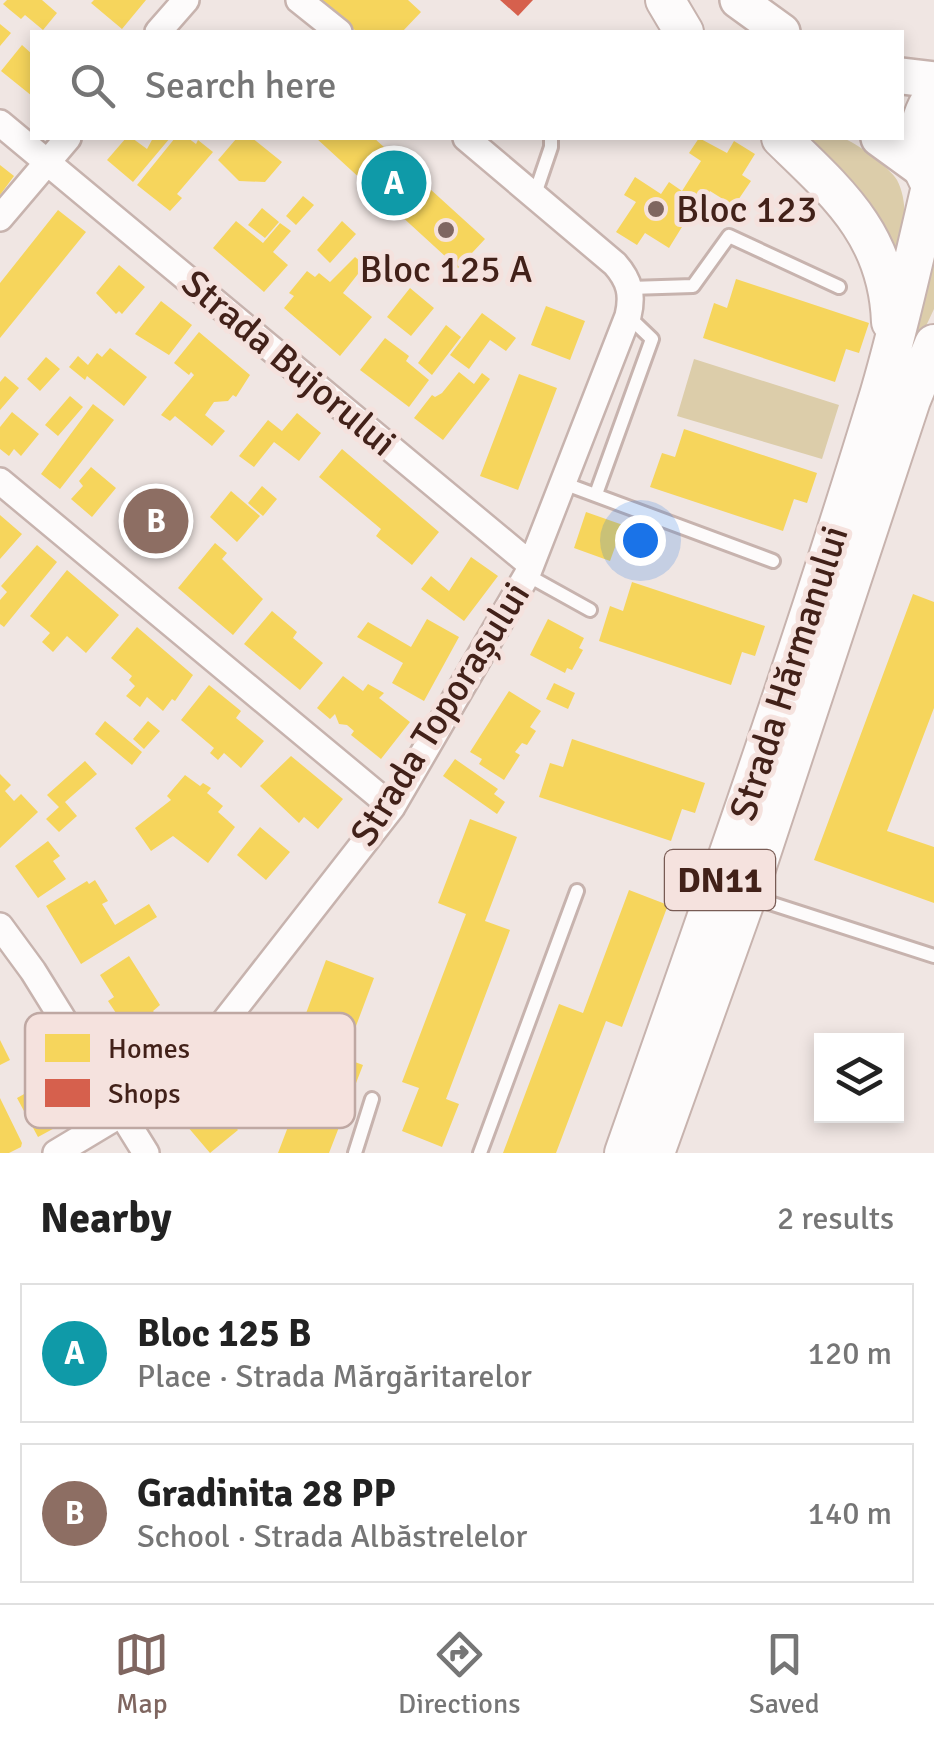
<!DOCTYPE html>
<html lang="en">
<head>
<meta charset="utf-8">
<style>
	body { margin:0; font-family:Signika,sans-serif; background:#f2f2f2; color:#222 }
	.controls { position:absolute; right:30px; bottom:30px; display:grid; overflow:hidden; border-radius:0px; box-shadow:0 5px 15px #0003 }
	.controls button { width:90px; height:90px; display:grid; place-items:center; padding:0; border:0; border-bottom:2px solid #e0e0e0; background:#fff; color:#222; font:50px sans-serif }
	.you { position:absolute; left:640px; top:540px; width:35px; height:35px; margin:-25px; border:8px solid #fff; border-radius:50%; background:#1a73e8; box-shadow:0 0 0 15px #1a73e833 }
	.badge { display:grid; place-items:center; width:65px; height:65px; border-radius:50%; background:#7f6660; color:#fff; font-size:32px; font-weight:700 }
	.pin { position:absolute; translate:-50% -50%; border:5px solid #fff; box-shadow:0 2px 10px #0006 }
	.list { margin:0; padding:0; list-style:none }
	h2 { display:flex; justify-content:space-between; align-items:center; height:130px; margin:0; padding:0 40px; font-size:42px }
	h2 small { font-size:32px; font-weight:400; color:#767676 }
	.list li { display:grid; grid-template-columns:65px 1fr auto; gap:30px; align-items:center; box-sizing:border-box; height:140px; margin:0 20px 20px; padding:0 20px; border:2px solid #e0e0e0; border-radius:0px }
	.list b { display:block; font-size:38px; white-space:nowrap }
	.list p { margin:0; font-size:32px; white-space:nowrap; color:#767676 }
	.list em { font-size:32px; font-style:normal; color:#767676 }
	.icon { flex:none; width:55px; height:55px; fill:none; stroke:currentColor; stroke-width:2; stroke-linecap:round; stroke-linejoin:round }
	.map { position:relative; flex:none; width:934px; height:1153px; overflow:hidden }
	.search { position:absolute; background:#fff; box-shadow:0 5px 15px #0003; left:30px; right:30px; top:30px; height:110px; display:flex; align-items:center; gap:25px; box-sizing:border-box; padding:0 35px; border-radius:0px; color:#767676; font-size:38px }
	.sheet { height:450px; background:#fff }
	nav { display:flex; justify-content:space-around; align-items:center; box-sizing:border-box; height:140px; border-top:2px solid #e0e0e0; background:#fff; font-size:28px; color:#767676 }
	nav a { display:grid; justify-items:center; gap:5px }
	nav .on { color:#7f6660 }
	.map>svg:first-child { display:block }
	.green { fill:#dccdaa }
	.homes { fill:#f6d55c }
	.shops { fill:#d6604d }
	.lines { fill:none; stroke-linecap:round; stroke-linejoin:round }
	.service-casing { stroke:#c7b3ae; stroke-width:18 }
	.minor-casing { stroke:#c7b3ae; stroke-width:30 }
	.secondary-casing { stroke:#c7b3ae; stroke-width:40 }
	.primary-casing { stroke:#c7b3ae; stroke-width:42 }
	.service { stroke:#fdfbfb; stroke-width:12 }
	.minor { stroke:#fdfbfb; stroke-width:25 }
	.secondary { stroke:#fdfbfb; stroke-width:35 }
	.primary { stroke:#fdfbfb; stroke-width:38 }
	.poi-dot { fill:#7f6660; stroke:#f5e2de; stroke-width:4 }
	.labels { text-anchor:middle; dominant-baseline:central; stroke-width:10; stroke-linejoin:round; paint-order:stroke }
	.shield { fill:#f5e2de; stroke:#785b54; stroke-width:2.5 }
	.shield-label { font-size:35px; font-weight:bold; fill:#422119 }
	.poi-label { font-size:38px; fill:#422119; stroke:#f5e2de; text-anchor:start }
	.street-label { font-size:38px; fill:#422119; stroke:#f5e2de }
	.key { fill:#f5e2de; stroke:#bfa8a3; stroke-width:2.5 }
	.key-label { font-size:28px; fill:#422119 }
</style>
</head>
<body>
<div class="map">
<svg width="934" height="1153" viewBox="0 0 934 1153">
	<rect width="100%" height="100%" fill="#f0e6e3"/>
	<path class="green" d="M802 138C814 138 830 135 842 138 855 141 890 168 897 180 908 200 907 237 895 256L875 210Z
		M934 247V309L903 375Z
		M694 359 839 405 822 459 677 416Z"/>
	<path class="homes" d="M7 0H42L57 13 43 30 25 15 21 19 10 10 3 4Z
		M94 0H146L122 29 91 3Z
		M321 0H408L421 12 402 32H357Z
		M0 24 11 33 0 46Z
		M22 45 32 54V96L1 71Z
		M126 138H132L147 149 153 138H170L133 182 107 160Z
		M175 138H188L196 144 198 140 213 152 177 194 182 198 170 211 137 185Z
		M242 138H252L282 162 265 182 239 181 218 160 236 139Z
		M316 138H374L485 239 458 268Z
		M699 138 727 153 734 141 755 154 742 175 751 181 734 206 710 191 703 204 690 195 676 216 685 222 669 248 645 233 637 245 616 232 636 202 624 195 635 177 661 194 669 182 682 191 701 161 689 153Z
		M0 165 14 176 0 195Z
		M303 196 314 205 296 225 286 216Z
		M262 208 279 222 265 238 248 225Z
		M58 210 86 232 0 338V283Z
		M236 221 263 243 280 223 291 231 273 252 288 265 264 292 213 248Z
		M342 221 356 234 330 263 317 250Z
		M355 257 365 265 343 293 372 317 340 356 284 308 294 296 289 293 307 271 315 277 319 273 330 282Z
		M119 265 145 287 122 314 119 311 116 314 96 293Z
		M736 279 869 323 859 353 846 349 835 382 703 338 714 303 727 308Z
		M410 288 434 308 411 336 387 317Z
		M161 301 192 325 169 355 135 334Z
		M546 306 585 321 570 360 531 345Z
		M482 313 516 338 506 351 490 340 469 369 450 355Z
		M446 325 461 337 432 375 418 363Z
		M199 332 250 375 236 397 233 395 228 401 214 402 205 415 225 431 212 446 175 416 170 421 161 415 194 375 191 372 189 375 174 363Z
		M385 338 409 356 406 361 429 380 409 407 360 370Z
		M110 348 147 377 124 406 87 376 85 380 69 367 78 356 88 365 97 353 102 357Z
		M46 357 60 369 40 391 27 379Z
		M459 372 474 384 482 373 490 379 443 440 414 418 432 395 435 397 442 393Z
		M519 374 557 388 518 490 480 476Z
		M5 376 19 388 0 410V382Z
		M70 396 83 407 58 436 45 425Z
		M93 404 114 420 60 489 41 474Z
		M12 412 39 434 21 456 14 449 9 456 0 449V427Z
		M297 413 321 433 299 461 274 442 254 467 239 456 268 420 282 431Z
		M684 429 817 473 807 503 794 499 783 531 650 487 662 453 675 457Z
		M342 449 439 532 412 565 376 536 381 529 319 477Z
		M91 467 116 488 92 517 71 499 83 486 79 481Z
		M262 486 277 499 263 516 248 503Z
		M231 491 260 516 237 542 210 517Z
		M586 512 623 525 610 561 574 548Z
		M0 515 22 534 0 559Z
		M215 543 227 553 222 559 263 599 233 635 178 588Z
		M37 545 57 562 4 627 0 624V600L7 592 1 586Z
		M471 557 498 576 464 621 421 589 431 576 449 591Z
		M67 570 119 615 86 653 67 636 53 652 42 642 50 633 30 616Z
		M632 582 765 626 755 656 742 652 731 685 599 641 610 606 623 611Z
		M913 594 934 602V708L887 831 934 847V903L814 860Z
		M272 611 297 632 293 638 323 663 300 690 244 644Z
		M427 619 459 637 424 701 392 683 403 663 357 637 368 622 411 647Z
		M548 619 584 638 579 648 583 650 572 670 567 668 565 673 530 655Z
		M137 627 193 675 175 701 172 699 163 711 147 697 140 707 126 696 135 686 129 680 132 676 111 658Z
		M343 676 363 691 368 684 384 693 379 698 410 722 381 759 351 735 354 731 347 725 339 724 335 714 330 719 317 708Z
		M554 683 575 693 568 709 546 699Z
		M209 685 241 711 236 718 264 741 241 768 224 753 218 760 210 753 214 748 181 720Z
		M509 691 541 711 530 727 536 731 527 745 522 743 515 752 520 755 504 780 479 764 482 759 470 752Z
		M105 721 142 752 132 765 95 734Z
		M148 721 160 731 144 749 133 739Z
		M572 739 705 783 695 813 682 809 671 841 539 797 550 763 563 767Z
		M291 756 343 799 318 829 304 817 299 823 260 786Z
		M455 759 498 789 494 794 505 802 497 814 443 776Z
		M85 761 97 774 65 802 77 816 59 832 46 819 59 807 47 795Z
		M0 774 11 785 5 791 14 801 21 794 38 812 0 848Z
		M185 775 200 786 203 783 211 788 207 793 223 806 218 812 235 827 208 863 173 836 151 851 135 828 171 800 167 796Z
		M470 819 517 837 485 921 510 930 446 1099 459 1104 442 1147 402 1131 419 1088 402 1082 466 914 438 903Z
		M260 827 290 852 266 880 237 855Z
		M48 841 60 856 53 861 66 879 38 898 15 866Z
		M95 880 108 901 102 904 115 925 149 904 157 917 81 964 46 906 87 881 89 884Z
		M629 890 668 905 622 1027 606 1021 556 1153H503L559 1004 583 1013Z
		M129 956 160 1005 153 1011 157 1016 144 1025 140 1018 126 1028 108 1001 114 997 100 975Z
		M326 960 374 978 344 1058 363 1065 329 1153H278L318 1048 296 1040Z
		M0 1040 10 1060 0 1065Z
		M53 1078 73 1118 38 1137 17 1098Z
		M0 1098 22 1143 21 1147 9 1153H0Z
		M214 1103 238 1130 210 1153 187 1126Z"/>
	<path class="shops" d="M500 0H533L518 16Z"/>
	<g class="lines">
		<defs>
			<path id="service" d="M535 194 551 147V138
				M630 288 693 286 729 236 839 287
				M563 483 773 561
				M596 494 652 339 628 316
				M527 575 590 610
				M751 897 934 956
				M355 1153 372 1099
				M480 1153 577 891"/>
			<path id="minor" d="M299 0 339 32
				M158 32 186 0
				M0 123 531 565
				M0 218 68 138
				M0 481 392 807
				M0 926 33 971 146 1153
				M56 1153 146 1099 214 1035 392 807 527 575 628 316C633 295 630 281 615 264L466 138"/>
			<path id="secondary" d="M738 0 782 32
				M902 76 934 80
				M879 138 923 170"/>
			<path id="primary" d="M665 0 684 32
				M934 95C914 124 913 160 934 189
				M781 138C839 194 888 236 891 322
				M624 1153C713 900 802 648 880 392 900 324 915 254 931 186
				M655 1153 747 896 911 400 934 344"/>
		</defs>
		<use href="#service" class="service-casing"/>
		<use href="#minor" class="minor-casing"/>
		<use href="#secondary" class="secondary-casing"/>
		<use href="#primary" class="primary-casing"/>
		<use href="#service" class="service"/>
		<use href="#minor" class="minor"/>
		<use href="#secondary" class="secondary"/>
		<use href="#primary" class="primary"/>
	</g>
	<g class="poi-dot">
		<circle cx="656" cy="209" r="10"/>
		<circle cx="446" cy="230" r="10"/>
	</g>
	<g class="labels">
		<rect class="shield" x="665" y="850" width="110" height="60" rx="8"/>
		<g class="shield-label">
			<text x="720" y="880">DN11</text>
		</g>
		<g class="poi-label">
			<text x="676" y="209">Bloc 123</text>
			<text x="446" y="269" text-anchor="middle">Bloc 125 A</text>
		</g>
		<g class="street-label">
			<text transform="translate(289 363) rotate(40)">Strada Bujorului</text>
			<text transform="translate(789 673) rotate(-72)">Strada Hărmanului</text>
			<text transform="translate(440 714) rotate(-58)">Strada Toporașului</text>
		</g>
	</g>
	<rect x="25" y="1013" width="330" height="115" rx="15" class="key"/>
	<rect x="45" y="1034" width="45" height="28" fill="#f6d55c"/>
	<rect x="45" y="1079" width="45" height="28" fill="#d6604d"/>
	<g class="key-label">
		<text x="108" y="1058">Homes</text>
		<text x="108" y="1103">Shops</text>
	</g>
</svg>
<div class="controls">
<button><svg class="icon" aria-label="layers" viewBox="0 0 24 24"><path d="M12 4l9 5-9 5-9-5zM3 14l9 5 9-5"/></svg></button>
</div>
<div class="you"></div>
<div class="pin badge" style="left:394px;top:183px;background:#0f9aa8">A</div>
<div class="pin badge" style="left:156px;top:521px;background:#8d6e63">B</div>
<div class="search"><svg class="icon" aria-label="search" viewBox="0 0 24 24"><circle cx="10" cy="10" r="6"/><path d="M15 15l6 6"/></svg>Search here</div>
</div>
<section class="sheet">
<h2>Nearby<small>2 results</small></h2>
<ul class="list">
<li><span class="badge" style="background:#0f9aa8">A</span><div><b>Bloc 125 B</b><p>Place · Strada Mărgăritarelor</p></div><em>120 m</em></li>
<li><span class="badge" style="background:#8d6e63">B</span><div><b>Gradinita 28 PP</b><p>School · Strada Albăstrelelor</p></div><em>140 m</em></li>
</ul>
</section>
<nav>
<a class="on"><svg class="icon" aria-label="map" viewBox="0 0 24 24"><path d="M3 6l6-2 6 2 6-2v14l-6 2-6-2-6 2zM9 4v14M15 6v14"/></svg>Map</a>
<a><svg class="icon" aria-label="directions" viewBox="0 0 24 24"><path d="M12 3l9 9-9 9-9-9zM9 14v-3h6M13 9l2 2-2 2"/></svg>Directions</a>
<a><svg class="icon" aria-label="saved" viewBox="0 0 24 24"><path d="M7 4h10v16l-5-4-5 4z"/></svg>Saved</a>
</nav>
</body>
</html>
